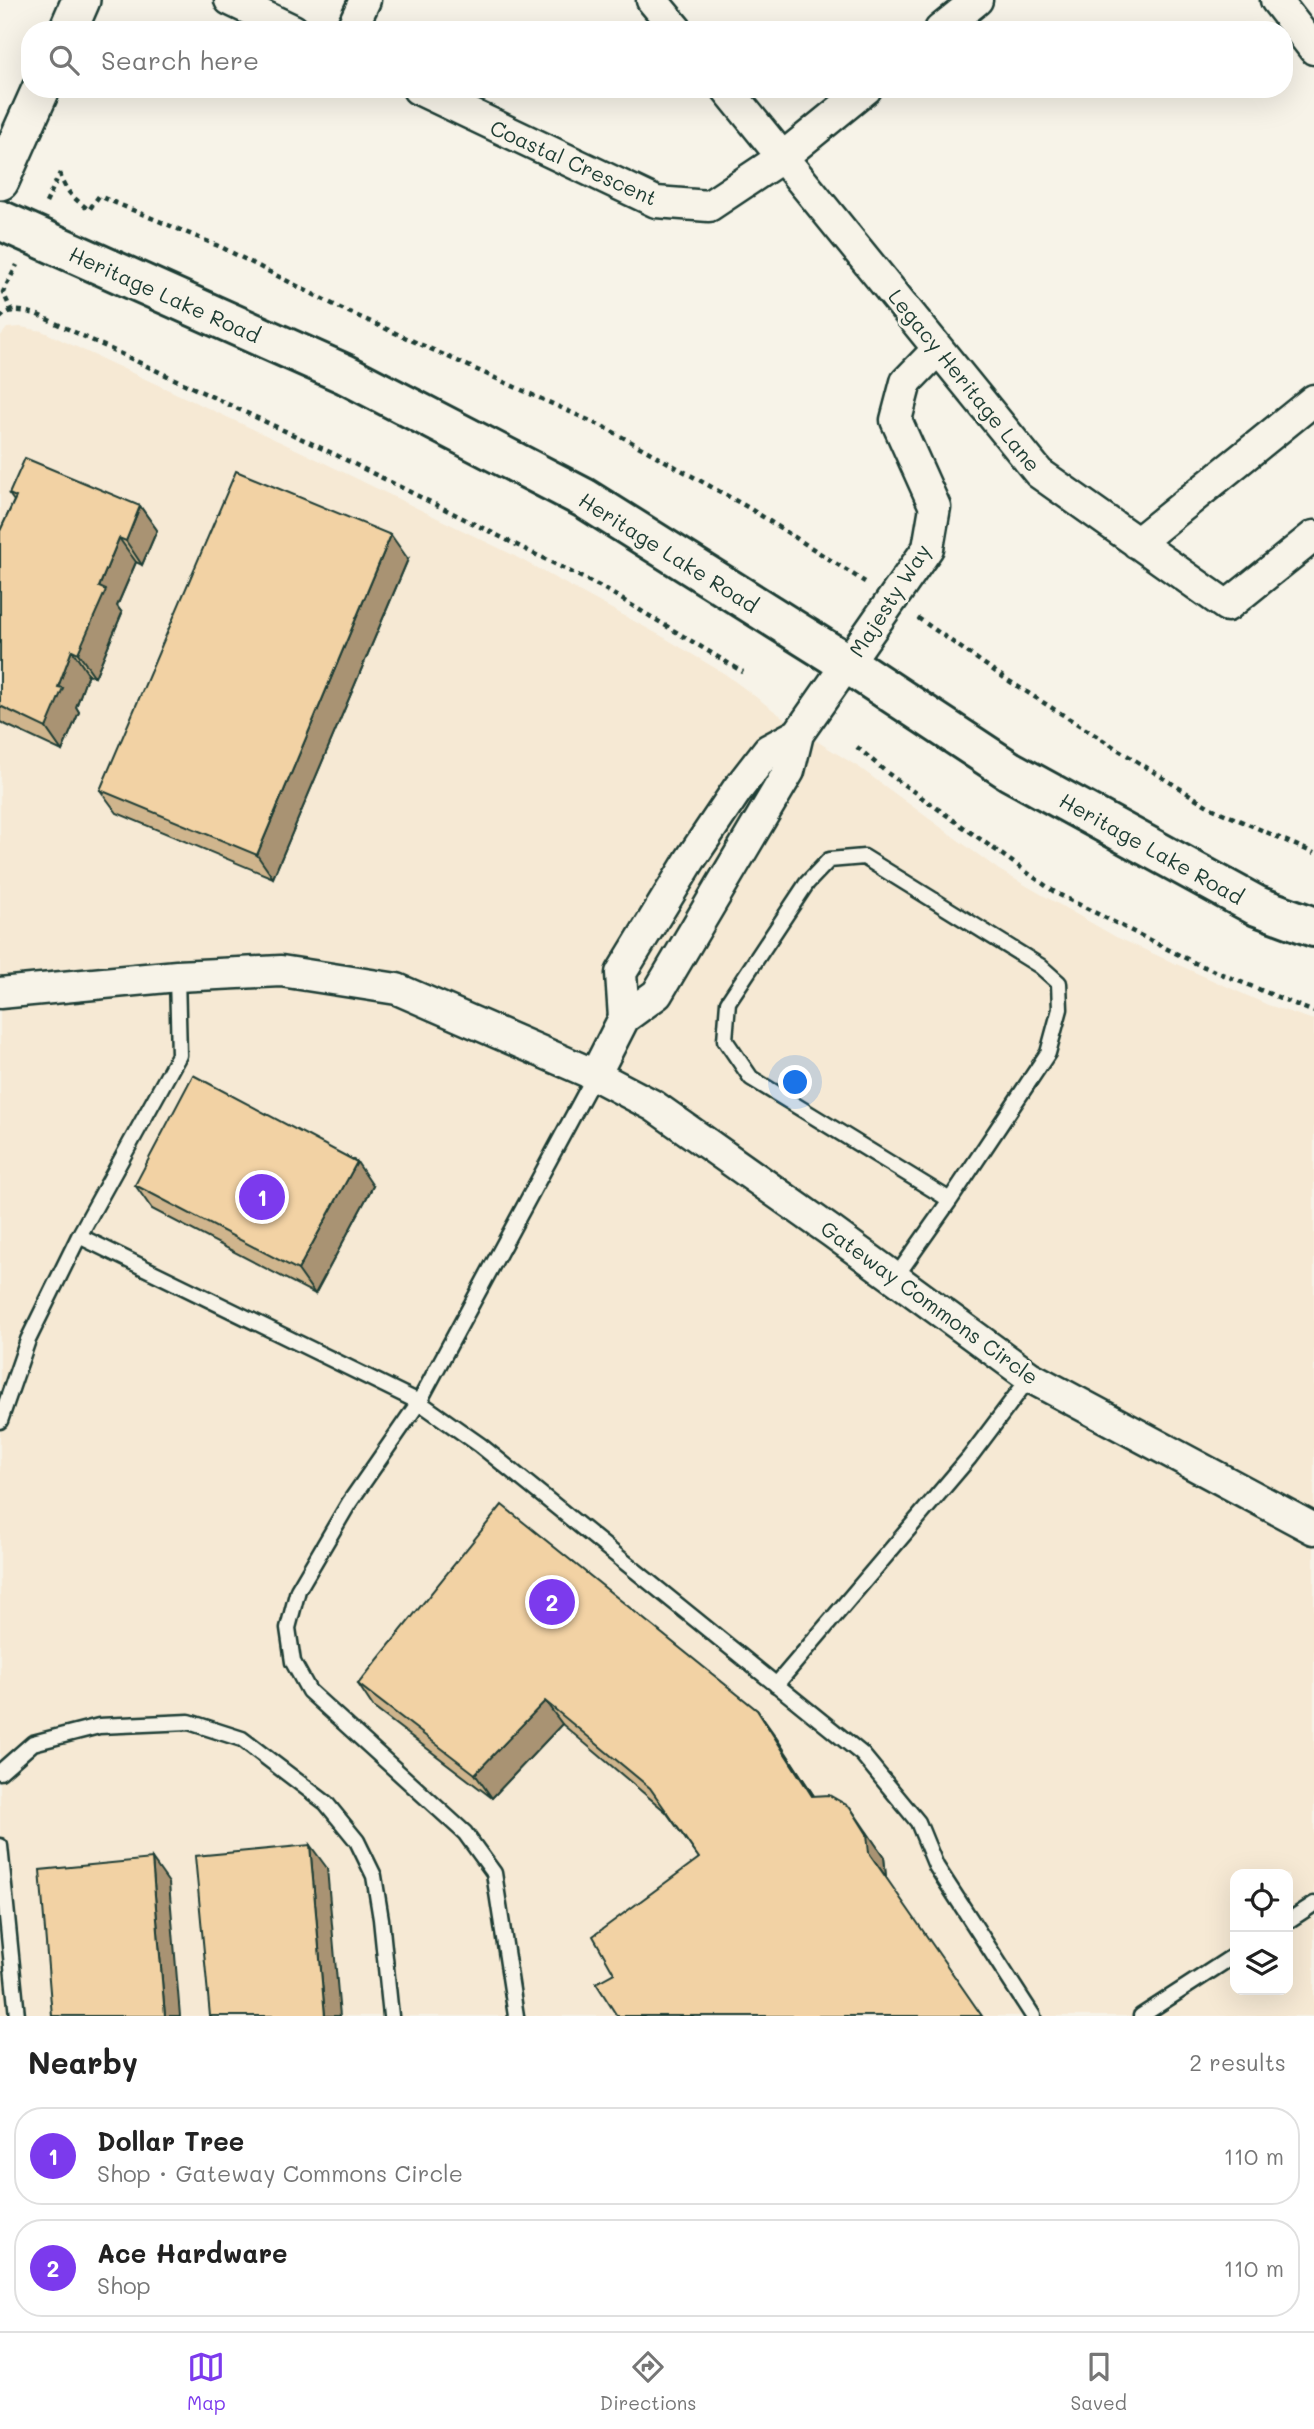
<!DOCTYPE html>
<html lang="en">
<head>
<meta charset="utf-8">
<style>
	body { margin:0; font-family:Mali,sans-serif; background:#f2f2f2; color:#222 }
	.controls { position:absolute; right:21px; bottom:21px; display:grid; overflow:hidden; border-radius:14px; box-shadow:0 7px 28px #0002 }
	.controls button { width:63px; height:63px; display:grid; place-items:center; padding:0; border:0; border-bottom:2px solid #e0e0e0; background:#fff; color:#222; font:35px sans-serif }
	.you { position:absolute; left:796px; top:1083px; width:24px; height:24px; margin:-18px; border:5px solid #fff; border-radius:50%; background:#1a73e8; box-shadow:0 0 0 10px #1a73e833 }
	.badge { display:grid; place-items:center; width:46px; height:46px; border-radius:50%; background:#7c3aed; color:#fff; font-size:23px; font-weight:700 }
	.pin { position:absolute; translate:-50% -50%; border:4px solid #fff; box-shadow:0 2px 7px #0006 }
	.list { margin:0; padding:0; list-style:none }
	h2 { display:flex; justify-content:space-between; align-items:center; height:91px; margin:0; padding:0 28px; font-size:30px }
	h2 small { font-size:23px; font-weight:400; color:#767676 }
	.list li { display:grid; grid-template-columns:46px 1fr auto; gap:21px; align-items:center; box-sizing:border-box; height:98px; margin:0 14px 14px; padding:0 14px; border:2px solid #e0e0e0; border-radius:28px }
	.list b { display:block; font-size:26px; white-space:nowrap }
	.list p { margin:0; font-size:23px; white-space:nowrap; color:#767676 }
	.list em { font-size:23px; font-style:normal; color:#767676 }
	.icon { flex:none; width:38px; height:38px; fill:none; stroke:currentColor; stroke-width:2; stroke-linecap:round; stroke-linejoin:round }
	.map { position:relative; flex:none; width:1314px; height:2016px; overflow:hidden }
	.search { position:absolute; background:#fff; box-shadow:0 7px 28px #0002; left:21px; right:21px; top:21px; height:77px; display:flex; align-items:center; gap:18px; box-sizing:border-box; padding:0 24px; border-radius:28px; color:#767676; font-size:26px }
	.sheet { height:315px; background:#fff }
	nav { display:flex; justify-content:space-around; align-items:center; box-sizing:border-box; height:98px; border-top:2px solid #e0e0e0; background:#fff; font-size:19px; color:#767676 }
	nav a { display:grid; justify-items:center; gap:4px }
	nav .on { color:#7c3aed }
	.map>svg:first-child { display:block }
	.built { fill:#f6e9d4; fill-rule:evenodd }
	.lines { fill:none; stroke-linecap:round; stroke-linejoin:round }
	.service-casing { stroke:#1f3d34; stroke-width:19 }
	.minor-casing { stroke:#1f3d34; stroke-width:35 }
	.tertiary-casing { stroke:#1f3d34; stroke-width:42 }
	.secondary-casing { stroke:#1f3d34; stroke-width:44 }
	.path { stroke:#1f3d34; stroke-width:4.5; stroke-dasharray:5 5; stroke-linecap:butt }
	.service { stroke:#f7f3e8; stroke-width:14 }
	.minor { stroke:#f7f3e8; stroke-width:30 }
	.tertiary { stroke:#f7f3e8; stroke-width:37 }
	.secondary { stroke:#f7f3e8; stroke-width:38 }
	.wall { fill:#d0b58d; stroke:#1f3d34; stroke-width:2 }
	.shaded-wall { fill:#a99373; stroke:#1f3d34; stroke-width:2 }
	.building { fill:#f2d2a4; stroke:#1f3d34; stroke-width:2 }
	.labels { text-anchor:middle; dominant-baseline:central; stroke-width:6; stroke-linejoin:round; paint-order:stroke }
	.street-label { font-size:21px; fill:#1f3d34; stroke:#f7f3e8 }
</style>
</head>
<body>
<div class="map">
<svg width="1314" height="2016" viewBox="0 0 1314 2016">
	<rect width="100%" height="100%" fill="#f7f3e8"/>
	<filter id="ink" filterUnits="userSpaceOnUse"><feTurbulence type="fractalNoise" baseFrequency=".0143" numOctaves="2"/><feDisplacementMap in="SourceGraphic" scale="14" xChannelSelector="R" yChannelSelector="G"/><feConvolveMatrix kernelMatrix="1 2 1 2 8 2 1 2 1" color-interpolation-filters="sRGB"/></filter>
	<g filter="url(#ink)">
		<path class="built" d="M21 327 42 331 302 452 509 553 665 638 725 674 804 733 860 768 999 870 1116 937 1268 1005 1314 1020V2016H0V337L7 328ZM1235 1874H1288V1990H1235Z"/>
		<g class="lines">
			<defs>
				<path id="service" d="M79 1236 419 1402 480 1445 862 1754 918 1822 936 1866 1033 2016
					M895 1278 950 1200 1048 1053 1060 1009 1059 983 1040 966 864 857 829 860 807 883 728 1002 725 1040 751 1078 950 1200
					M0 1421 28 1340 79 1236 179 1055 177 976
					M776 1685 969 1458 1030 1377
					M0 1772 33 1743 99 1726 189 1722 242 1739 326 1803 357 1841 374 1876 381 1919 391 2016
					M0 1846 17 2016
					M1288 1921 1314 1904
					M516 2016 494 1873 465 1833 309 1691 293 1662 288 1628 298 1590 349 1503 419 1402 595 1075
					M1141 2016 1235 1955"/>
				<path id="minor" d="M230 0 293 30
					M652 0 677 30
					M1276 0 1314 49
					M351 30 365 0
					M940 30 977 0
					M418 89 656 202 709 206 784 156 866 89
					M727 89 1039 473 1227 606 1314 536
					M1137 543 1314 400
					M0 993 177 976 281 971 397 989 595 1075 654 1106 832 1232 1030 1377 1314 1529
					M624 1018 621 973 690 860 737 790 768 750 798 734
					M595 1075 624 1018 657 994 789 771 798 734 928 548 935 507 896 420 906 382 938 349"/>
				<path id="tertiary" d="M68 30 81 0
					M0 181 41 89"/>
				<path id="secondary" d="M0 220 345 374 584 498 848 664 1010 771 1257 906 1314 927"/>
			</defs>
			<use href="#service" class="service-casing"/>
			<use href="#minor" class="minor-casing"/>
			<use href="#tertiary" class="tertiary-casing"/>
			<use href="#secondary" class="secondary-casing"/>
			<path class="path" d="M60 173C64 191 75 199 89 210L99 196 221 247 340 308 608 429 749 508 865 582
				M46 203 60 173
				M12 312 3 292 17 265
				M0 318C10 307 23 311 36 314L334 454 603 588 743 672
				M918 618 1006 679 1211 808 1314 853
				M857 747 886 772 1056 893 1195 963 1314 1012"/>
			<use href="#service" class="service"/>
			<use href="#minor" class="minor"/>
			<use href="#tertiary" class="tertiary"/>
			<use href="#secondary" class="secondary"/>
		</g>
		<path class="wall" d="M9 494 140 506 157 530 142 565 136 562 117 606 122 613 95 677 88 674 76 707 79 712 62 751 0 722V531L14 501Z
			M408 559 273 878 117 813 100 790Z
			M135 1185 373 1186 315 1294 152 1209Z
			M358 1684 757 1710 814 1796 866 1831 884 1857 886 1877 614 1973 699 1858 666 1812 562 1724 492 1798 374 1708Z"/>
		<path class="shaded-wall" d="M140 506 157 530 142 565 126 541Z
			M391 535 408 559 273 878 257 855Z
			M119 538 136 562 117 606 122 613 95 677 78 653 99 587Z
			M72 650 88 674 76 707 79 712 62 751 46 728 58 687Z
			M357 1162 373 1186 315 1294 298 1270Z
			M545 1701 562 1724 492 1798 475 1774Z
			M757 1710 774 1734 829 1819 812 1796Z
			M850 1807 884 1857 886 1877 869 1853Z
			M310 1845 327 1868 340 2016H325Z
			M152 1859 169 1883 180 2016H165Z"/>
		<path class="building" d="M25 458 140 506 126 541 119 538 99 587 106 590 78 653 72 650 58 687 63 688 46 728 0 706V531L16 497 9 494Z
			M236 471 391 535 257 855 100 790Z
			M193 1075 357 1162 298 1270 135 1185Z
			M502 1505 757 1710 812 1796 829 1795 850 1807 867 1834 869 1853 982 2016H617L596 1983 614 1973 593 1936 699 1858 650 1788 545 1701 475 1774 358 1684Z
			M310 1845 325 2016H210L195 1856Z
			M152 1859 165 2016H52L40 1870Z"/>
	</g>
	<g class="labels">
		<g class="street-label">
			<text transform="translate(574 162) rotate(24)">Coastal Crescent</text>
			<text transform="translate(165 294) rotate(24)">Heritage Lake Road</text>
			<text transform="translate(965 380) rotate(51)">Legacy Heritage Lane</text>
			<text transform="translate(669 552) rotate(32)">Heritage Lake Road</text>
			<text transform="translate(889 600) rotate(-57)">Majesty Way</text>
			<text transform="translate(1152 848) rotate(29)">Heritage Lake Road</text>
			<text transform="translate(930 1302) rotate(36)">Gateway Commons Circle</text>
		</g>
	</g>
</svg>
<div class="controls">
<button><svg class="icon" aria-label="locate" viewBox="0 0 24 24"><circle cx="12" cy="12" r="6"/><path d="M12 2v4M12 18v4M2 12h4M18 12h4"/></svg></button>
<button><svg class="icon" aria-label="layers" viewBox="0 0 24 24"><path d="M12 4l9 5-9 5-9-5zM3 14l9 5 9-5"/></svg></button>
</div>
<div class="you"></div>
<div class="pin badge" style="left:262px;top:1197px">1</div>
<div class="pin badge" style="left:552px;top:1602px">2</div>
<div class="search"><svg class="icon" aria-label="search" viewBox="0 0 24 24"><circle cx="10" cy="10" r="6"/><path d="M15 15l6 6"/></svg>Search here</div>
</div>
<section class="sheet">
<h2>Nearby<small>2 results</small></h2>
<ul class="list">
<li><span class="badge">1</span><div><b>Dollar Tree</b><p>Shop · Gateway Commons Circle</p></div><em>110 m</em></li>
<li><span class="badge">2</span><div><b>Ace Hardware</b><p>Shop</p></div><em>110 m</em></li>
</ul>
</section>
<nav>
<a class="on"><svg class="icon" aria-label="map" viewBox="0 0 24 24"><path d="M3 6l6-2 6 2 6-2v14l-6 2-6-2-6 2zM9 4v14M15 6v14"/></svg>Map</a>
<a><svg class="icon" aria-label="directions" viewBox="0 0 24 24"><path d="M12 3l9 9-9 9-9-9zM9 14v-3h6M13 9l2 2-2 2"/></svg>Directions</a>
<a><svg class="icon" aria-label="saved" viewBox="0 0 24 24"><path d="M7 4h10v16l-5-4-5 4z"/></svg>Saved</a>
</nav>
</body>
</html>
